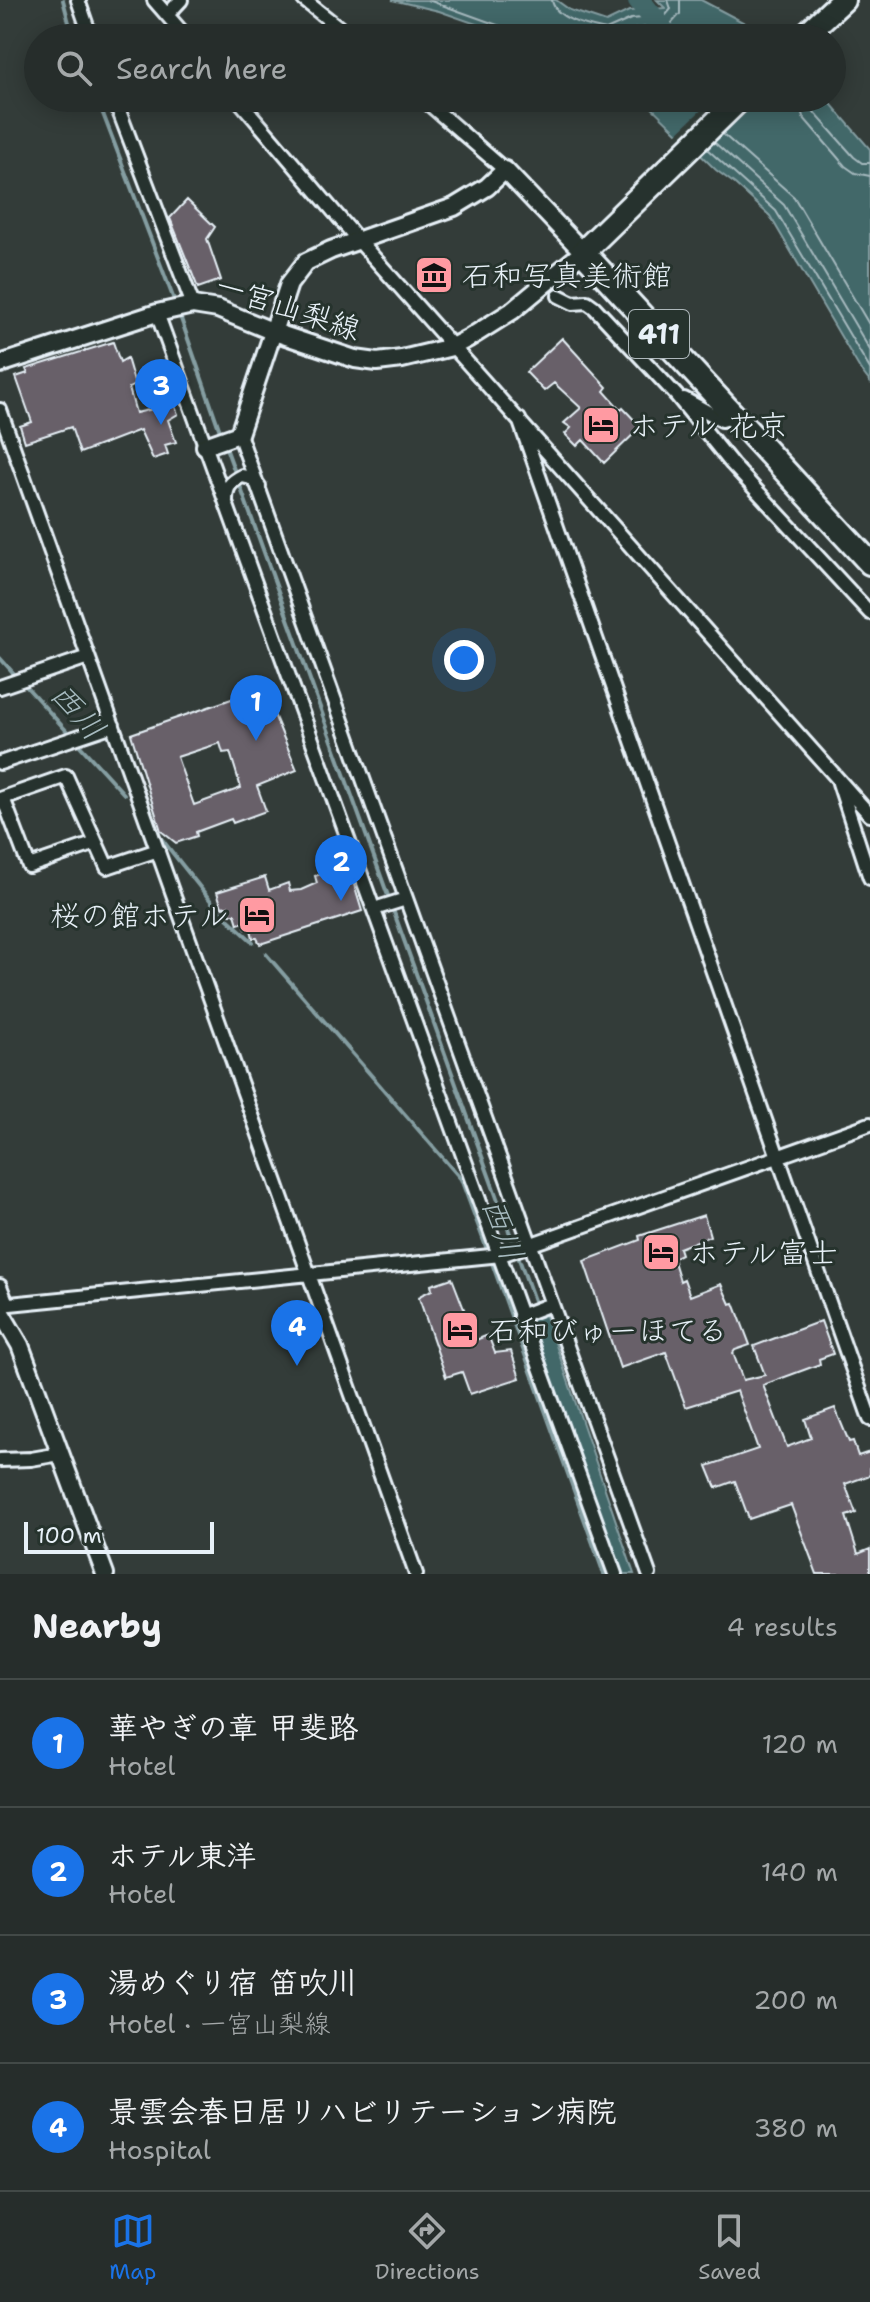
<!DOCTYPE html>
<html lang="en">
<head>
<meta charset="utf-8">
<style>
	body { margin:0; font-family:"Shantell Sans","Klee One",sans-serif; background:#2e3533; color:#f1f3f6 }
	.scale { position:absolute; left:24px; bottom:20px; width:190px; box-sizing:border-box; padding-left:8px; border:4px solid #e8f1f8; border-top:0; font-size:22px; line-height:28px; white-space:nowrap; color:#e8f1f8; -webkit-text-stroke:6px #26332d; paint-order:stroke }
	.you { position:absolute; left:464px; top:660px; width:28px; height:28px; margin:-20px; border:6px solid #fff; border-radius:50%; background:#1a73e8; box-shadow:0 0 0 12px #1a73e833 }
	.badge { display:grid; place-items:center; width:52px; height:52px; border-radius:50%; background:#1a73e8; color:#fff; font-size:26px; font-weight:700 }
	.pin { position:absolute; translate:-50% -66px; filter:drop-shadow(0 2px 4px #0008) }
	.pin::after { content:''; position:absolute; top:42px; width:28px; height:24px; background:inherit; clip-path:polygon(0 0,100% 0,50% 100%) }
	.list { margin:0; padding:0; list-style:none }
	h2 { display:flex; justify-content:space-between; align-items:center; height:104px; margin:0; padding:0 32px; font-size:34px }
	h2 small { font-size:26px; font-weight:400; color:#a4a8a9 }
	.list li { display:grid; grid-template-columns:52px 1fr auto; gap:24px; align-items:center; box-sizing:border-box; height:128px; padding:0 32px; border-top:2px solid #424947 }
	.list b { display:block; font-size:30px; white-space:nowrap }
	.list p { margin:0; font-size:26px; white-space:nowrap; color:#a4a8a9 }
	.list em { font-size:26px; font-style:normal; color:#a4a8a9 }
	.icon { flex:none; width:44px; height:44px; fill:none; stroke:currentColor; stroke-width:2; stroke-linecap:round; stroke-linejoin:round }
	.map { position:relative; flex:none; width:870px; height:1574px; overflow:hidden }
	.search { position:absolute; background:#262d2b; box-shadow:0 4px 20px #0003; left:24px; right:24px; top:24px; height:88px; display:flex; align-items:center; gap:20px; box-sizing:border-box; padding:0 28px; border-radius:44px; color:#a4a8a9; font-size:30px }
	.sheet { height:616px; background:#262d2b }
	nav { display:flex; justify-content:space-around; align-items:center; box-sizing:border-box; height:112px; border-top:2px solid #424947; background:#262d2b; font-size:22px; color:#a4a8a9 }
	nav a { display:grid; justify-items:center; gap:4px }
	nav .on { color:#1a73e8 }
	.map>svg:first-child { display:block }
	.water { fill:#436769; stroke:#859ea2; stroke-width:2 }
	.pier { fill:#333c39 }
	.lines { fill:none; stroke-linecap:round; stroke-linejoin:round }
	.shore { stroke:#a6babf; stroke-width:2 }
	.stream { stroke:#859ea2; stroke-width:4 }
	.river { stroke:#436769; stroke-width:22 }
	.building { fill:#676069; stroke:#e8f1f8; stroke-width:2; fill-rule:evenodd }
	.street-casing { stroke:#e8f1f8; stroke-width:18 }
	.secondary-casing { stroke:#e8f1f8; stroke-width:22 }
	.highway-casing { stroke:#e8f1f8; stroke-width:28 }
	.street { stroke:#26332d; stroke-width:12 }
	.secondary { stroke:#26332d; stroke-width:16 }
	.highway { stroke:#26332d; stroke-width:22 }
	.labels { text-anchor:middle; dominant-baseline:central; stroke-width:6; stroke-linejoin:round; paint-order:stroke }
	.shield { fill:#26332d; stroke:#aeb8bb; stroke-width:2 }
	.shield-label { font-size:28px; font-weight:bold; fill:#e8f1f8 }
	.poi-label { font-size:30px; fill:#e8f1f8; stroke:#26332d; text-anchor:start }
	.street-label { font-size:30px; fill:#e8f1f8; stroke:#26332d }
	.water-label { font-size:32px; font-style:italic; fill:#a6babf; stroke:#26332d }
</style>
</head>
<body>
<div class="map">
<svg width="870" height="1574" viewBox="0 0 870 1574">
	<rect width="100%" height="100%" fill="#333c39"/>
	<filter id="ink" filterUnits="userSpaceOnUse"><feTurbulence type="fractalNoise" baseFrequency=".0125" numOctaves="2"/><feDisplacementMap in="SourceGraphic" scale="16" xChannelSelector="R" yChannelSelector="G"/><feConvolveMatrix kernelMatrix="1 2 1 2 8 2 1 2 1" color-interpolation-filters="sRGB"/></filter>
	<g filter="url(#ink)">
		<path class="water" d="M392 0H556L570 10 606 22 629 11 665 8 657 0H701L773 38H516L439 11Z
			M642 98H826L870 149V382L860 369 770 216 735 184 716 170Z
			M544 1310 634 1574H619L528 1316Z"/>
		<path class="pier" d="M714 98H762L698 157 676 134Z"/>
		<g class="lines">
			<path class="shore" d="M428 0 503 27 508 32 509 38
				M552 0C555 20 589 26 606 30L631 19 665 16 671 9 668 0
				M614 38 634 29 671 24 680 14V0
				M798 98 803 117 845 166 855 173 870 176
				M810 98 814 112 854 157 862 163H870
				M723 134 794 197 870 326
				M714 142 784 205 870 350
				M707 149 776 211 870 369"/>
			<path class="stream" d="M63 0 73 38
				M97 98 176 305
				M179 313 222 437
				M225 445 236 475
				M239 483 536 1306
				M0 658 17 677
				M23 683 124 794
				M156 832 218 910 253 942
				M266 954 461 1179 488 1252
				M491 1260 604 1574"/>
			<path class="river" d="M639 0 669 38"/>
		</g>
		<path class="building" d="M187 200 215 227 207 239 221 280 198 288 170 218Z
			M562 338 607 387 604 391 621 410 623 408 641 427 604 463 583 440 577 446 565 434 571 428 564 423 581 408 554 383 544 391 526 372Z
			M113 342 120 362 127 358 135 385 129 388 136 413 174 404 178 414 168 420 176 442 165 445 168 454 153 459 140 430 80 453 71 427 25 442 20 426 32 422 16 377 28 373 26 369Z
			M263 688 297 770 257 786 266 811 233 823 231 819 196 832 197 836 176 843 161 831 131 734ZM220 743 223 753 230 752 241 788 194 805 177 757Z
			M348 865 362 911 260 944 257 938H253L251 929H246L244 922 238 924 235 914H230L228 906 222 907 217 892 265 877 269 890 288 883 290 891 301 890 317 883 315 876Z
			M704 1215 710 1236 679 1248 681 1254 673 1258 680 1281 684 1279 690 1296 721 1284 730 1304 734 1303 750 1345 735 1350 733 1353 743 1380 765 1375 754 1346 821 1321 833 1354 819 1359 820 1364 763 1385 787 1447 811 1438 805 1419 835 1408 849 1442 853 1441 858 1456 870 1452V1475L845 1484 856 1513 846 1516 858 1554 870 1549V1574H817L791 1505 749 1519 735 1481 716 1488 707 1466 758 1449 737 1391 686 1407 666 1352 620 1368 584 1261 640 1240 639 1236Z
			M452 1278 476 1340 488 1335 495 1353 511 1351 520 1378 470 1394 462 1372 446 1377 419 1298 421 1295 432 1290 431 1285Z"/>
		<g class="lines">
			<defs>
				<path id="street" d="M78 0 91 38
					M154 0 187 38
					M304 0 352 38
					M167 15 181 0
					M114 98 193 305
					M237 98 359 241 870 815
					M422 98 505 170
					M559 296 573 303 587 302 594 307 677 396 732 464 870 613
					M157 313 615 1574
					M684 399 722 420 736 416
					M0 410 416 1574
					M519 419 870 1419
					M239 434 649 1574
					M226 501C226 487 230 482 242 476L251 478 259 486
					M0 687 88 657
					M0 763 113 725
					M839 783 870 878
					M3 798 29 866 96 843
					M0 799 66 776 107 867 158 850
					M374 909 406 899
					M0 1286 7 1304
					M0 1305 501 1255 870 1124
					M520 1316 551 1304
					M0 1460 31 1459 60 1454"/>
				<path id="secondary" d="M0 364 157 313 193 305 218 309 274 332 355 359 377 362 402 359 452 347 469 338 512 311 583 252 505 170 487 187 454 207 331 250 306 262 289 284 239 434 205 446
					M0 1311 20 1345 105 1574"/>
				<path id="highway" d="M802 38 843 0
					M741 98 583 252 870 563"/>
			</defs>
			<use href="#street" class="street-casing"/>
			<use href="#secondary" class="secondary-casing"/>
			<use href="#highway" class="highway-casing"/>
			<use href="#street" class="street"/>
			<use href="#secondary" class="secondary"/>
			<use href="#highway" class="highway"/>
		</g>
	</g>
	<defs>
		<symbol id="museum-square" viewBox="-11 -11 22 22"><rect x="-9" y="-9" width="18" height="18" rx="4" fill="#ff9aa2" stroke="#26332d"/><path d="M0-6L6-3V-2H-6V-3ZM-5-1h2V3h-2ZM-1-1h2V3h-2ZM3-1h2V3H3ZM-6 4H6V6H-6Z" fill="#111"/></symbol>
		<symbol id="hotel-square" viewBox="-11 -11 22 22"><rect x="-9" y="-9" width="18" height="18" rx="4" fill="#ff9aa2" stroke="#26332d"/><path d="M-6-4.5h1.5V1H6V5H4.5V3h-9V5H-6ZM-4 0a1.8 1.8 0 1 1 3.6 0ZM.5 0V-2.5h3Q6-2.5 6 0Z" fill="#111"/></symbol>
	</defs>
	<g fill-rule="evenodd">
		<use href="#museum-square" x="412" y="253" width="44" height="44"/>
		<use href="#hotel-square" x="579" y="403" width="44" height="44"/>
		<use href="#hotel-square" x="235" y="893" width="44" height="44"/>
		<use href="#hotel-square" x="639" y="1230" width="44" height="44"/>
		<use href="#hotel-square" x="438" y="1308" width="44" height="44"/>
	</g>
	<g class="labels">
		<rect class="shield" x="629" y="310" width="60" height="48" rx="6"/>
		<g class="shield-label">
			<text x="659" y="334">411</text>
		</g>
		<g class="poi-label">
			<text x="462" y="275">石和写真美術館</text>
			<text x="629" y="425">ホテル 花京</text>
			<text x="229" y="915" text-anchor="end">桜の館ホテル</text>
			<text x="689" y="1252">ホテル富士</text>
			<text x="488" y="1330">石和びゅーほてる</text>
		</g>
		<g class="street-label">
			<text transform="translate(288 307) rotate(18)">一宮山梨線</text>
		</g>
		<g class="water-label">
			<text transform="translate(78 711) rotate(48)">西川</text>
			<text transform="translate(503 1229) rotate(70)">西川</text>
		</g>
	</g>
</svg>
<div class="scale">100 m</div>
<div class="you"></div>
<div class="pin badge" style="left:256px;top:741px">1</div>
<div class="pin badge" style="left:341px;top:901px">2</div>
<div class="pin badge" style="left:161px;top:425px">3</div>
<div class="pin badge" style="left:297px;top:1366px">4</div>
<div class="search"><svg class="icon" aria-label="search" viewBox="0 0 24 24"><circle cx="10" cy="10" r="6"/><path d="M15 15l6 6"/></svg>Search here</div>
</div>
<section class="sheet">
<h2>Nearby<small>4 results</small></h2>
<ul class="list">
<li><span class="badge">1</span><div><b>華やぎの章 甲斐路</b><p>Hotel</p></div><em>120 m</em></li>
<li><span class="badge">2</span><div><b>ホテル東洋</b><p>Hotel</p></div><em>140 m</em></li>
<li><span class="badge">3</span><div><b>湯めぐり宿 笛吹川</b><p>Hotel · 一宮山梨線</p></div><em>200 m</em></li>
<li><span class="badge">4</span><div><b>景雲会春日居リハビリテーション病院</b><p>Hospital</p></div><em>380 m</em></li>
</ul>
</section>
<nav>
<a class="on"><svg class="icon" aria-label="map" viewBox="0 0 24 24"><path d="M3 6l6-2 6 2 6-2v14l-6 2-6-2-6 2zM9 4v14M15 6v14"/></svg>Map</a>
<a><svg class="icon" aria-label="directions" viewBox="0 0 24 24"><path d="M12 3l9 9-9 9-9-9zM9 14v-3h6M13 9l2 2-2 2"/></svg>Directions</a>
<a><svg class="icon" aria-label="saved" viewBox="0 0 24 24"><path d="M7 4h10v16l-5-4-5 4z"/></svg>Saved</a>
</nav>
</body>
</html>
